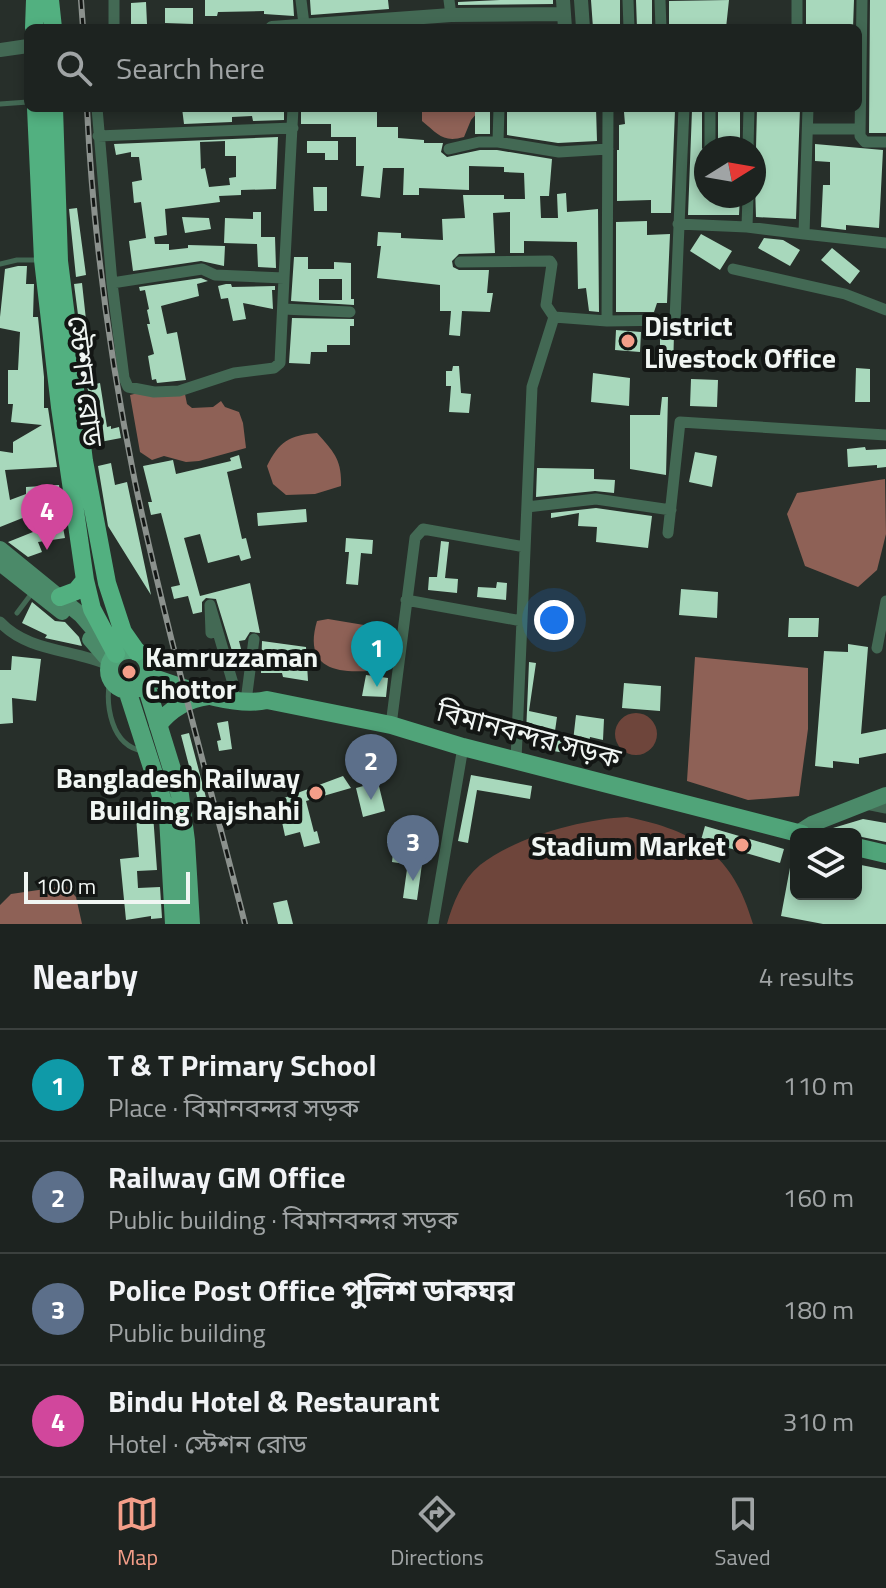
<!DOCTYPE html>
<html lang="en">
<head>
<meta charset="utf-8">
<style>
	body { margin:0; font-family:"Titillium Web","Noto Sans Bengali",sans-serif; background:#252b29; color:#f1f3f6 }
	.controls { position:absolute; right:24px; bottom:24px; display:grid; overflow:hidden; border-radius:12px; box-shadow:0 4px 12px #0003 }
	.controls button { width:72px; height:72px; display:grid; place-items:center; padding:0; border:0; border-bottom:2px solid #3b403e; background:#1d2320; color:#f1f3f6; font:40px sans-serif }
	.compass { position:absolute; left:694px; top:136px; width:72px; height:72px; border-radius:50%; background:#1d2320; box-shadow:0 4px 12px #0003; rotate:79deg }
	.scale { position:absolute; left:24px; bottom:20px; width:166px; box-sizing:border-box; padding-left:8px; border:4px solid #f1f6f3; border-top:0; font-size:22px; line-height:28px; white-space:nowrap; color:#f1f6f3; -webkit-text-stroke:6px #131614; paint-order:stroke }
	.you { position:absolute; left:554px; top:620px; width:28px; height:28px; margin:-20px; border:6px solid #fff; border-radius:50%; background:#1a73e8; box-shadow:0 0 0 12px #1a73e833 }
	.badge { display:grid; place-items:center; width:52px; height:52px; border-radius:50%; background:#f49e89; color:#fff; font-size:26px; font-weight:700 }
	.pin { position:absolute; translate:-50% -66px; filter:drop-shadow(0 2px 4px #0008) }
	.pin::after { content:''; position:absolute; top:42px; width:28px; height:24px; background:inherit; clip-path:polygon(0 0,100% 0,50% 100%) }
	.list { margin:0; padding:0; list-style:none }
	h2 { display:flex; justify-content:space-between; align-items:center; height:104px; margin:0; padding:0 32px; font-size:34px }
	h2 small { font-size:26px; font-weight:400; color:#a0a4a5 }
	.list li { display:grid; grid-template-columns:52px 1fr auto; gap:24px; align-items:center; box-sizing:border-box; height:112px; padding:0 32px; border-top:2px solid #3b403e }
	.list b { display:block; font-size:30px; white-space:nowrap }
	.list p { margin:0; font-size:26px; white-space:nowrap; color:#a0a4a5 }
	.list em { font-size:26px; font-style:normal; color:#a0a4a5 }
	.icon { flex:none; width:44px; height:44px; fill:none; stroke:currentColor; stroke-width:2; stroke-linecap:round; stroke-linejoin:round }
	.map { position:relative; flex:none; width:886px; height:924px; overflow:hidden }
	.search { position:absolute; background:#1d2320; box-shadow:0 4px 12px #0003; left:24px; right:24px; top:24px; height:88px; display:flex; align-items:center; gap:20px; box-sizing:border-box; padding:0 28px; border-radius:12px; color:#a0a4a5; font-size:30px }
	.sheet { height:552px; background:#1d2320 }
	nav { display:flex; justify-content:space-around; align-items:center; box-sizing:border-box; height:112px; border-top:2px solid #3b403e; background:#1d2320; font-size:22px; color:#a0a4a5 }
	nav a { display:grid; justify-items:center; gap:4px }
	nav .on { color:#f49e89 }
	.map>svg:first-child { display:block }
	.green { fill:#6e453b }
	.water { fill:#8e6156 }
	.building { fill:#a8d8bc; fill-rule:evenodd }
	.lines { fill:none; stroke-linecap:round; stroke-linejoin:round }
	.service { stroke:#436954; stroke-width:5 }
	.minor { stroke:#436954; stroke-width:11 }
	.tertiary { stroke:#436954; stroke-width:14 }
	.secondary { stroke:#4b8a69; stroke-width:16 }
	.primary { stroke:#50a479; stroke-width:18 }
	.trunk { stroke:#52b080; stroke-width:18 }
	.rail-casing { stroke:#8b918d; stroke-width:6 }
	.rail { stroke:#131614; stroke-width:3; stroke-dasharray:9; stroke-linecap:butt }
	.poi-dot { fill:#f49e89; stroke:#131614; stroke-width:3 }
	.labels { text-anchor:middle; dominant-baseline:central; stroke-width:8; stroke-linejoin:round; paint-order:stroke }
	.poi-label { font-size:28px; font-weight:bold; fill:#f1f6f3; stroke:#131614; text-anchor:start }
	.street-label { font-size:28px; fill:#f1f6f3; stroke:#131614 }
</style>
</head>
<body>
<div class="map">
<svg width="886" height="924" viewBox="0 0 886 924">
	<rect width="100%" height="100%" fill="#272f2a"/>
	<path class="green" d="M615 734a21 21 0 1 1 42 0a21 21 0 1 1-42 0Z
		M627 817C696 831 733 854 753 924H447C453 903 462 880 480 865 515 837 583 819 627 817Z"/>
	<path class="water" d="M422 108H477L478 112 471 120 464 137C443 143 438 134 422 121Z
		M134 394H185L187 404 192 408 213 407 221 401 225 407 239 412 243 423 246 448 199 461 186 462 164 456 152 460 140 452 130 395Z
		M317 433C334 452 342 460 341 486L315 494 286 495 273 484 267 466C279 442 289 435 317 433Z
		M885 479 886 534 877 570 858 587 805 566 787 514 797 493Z
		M328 619 370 626 390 634 393 649 387 669C347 674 301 676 317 621Z
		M695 657 808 668V729L799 796 748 800 687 781Z
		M66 886 76 897 82 924H0V905L11 894Z"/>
	<path class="building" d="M205 0H293L294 16 264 14V11L218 12 217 16H205Z
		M310 0H388L389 9 311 15Z
		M500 0H553V4L458 5V2Z
		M591 0H620V28H593Z
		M636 0H652V28H637Z
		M729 0 726 28H669V1Z
		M806 0H854L853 28H806Z
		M870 0H886V133H869Z
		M146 2 147 24 131 25V3Z
		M165 8H193V24L165 23Z
		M182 108H284V120L253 121 252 116 232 117V122L184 124Z
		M301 108H377V127H398V138L424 140V143H443L441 152 447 157 480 150H497L552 159 549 196H540L541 218H558L557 194 566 193 567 212 598 209 599 312 589 311 586 288 578 289 577 242 524 241V253H510V212L493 213 495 253 459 254 452 261 453 267 459 270H489L487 293H493L490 312 462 311 460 336 449 335 451 311H440V285L377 278 381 246H377L378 232 401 233V238L443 240 442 219 465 218 463 195H504V199H525L524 173 504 172V167L469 166V190L419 188V195H403L404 168H383L380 198 361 196 364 166H356V137H331V124H301Z
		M475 108H490V134H475Z
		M507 108H596L597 141 558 143 507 135Z
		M757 108H800L796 219 756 217 754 154 756 148Z
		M675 110 671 213H651V200L617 201V150H619V125L625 124 624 112Z
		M692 110H702V148L706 155V196H740L739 215H688Z
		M718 110 740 111V148H718Z
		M278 137 276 189 241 190V195L219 196 220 202 165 209 167 235 154 237 155 244H169V250L188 248V245L225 246 224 266 201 261 133 271 129 241 146 238 141 202 134 203 132 182 142 180 139 157H131V152L116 155 114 144ZM225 141V156H236V177L229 178 230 185 209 187 205 168 201 169 200 142Z
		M307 141H338V160H325V153H307Z
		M815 144 883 150 879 228 846 225V230L821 227 823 185H830V162L815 161Z
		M313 187H327V211H314Z
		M77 208 86 275 76 277 69 209Z
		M253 212H261V237H275L276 268 258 267 257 244 224 243 225 218 253 219Z
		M182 217 209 218 211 229 185 233Z
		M647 221V235L670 234 667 303H657L654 312H616V222Z
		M701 234 732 251 720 270 690 251Z
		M764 238 783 240 800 250 790 266 758 248Z
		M832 248 860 271 850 284 821 260Z
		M294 257H308V269H334V262L351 263V299H354V305L291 301ZM319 279H342V300H319Z
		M18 266H27L26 284H34L33 317H38L44 377V408H48L57 467 5 470 10 500 26 494V487L59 485 61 501H58L65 538 38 542 42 552 28 557 8 542 38 530 35 513 0 527V451L13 453V442L42 425 11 422 13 404H8V370H18L20 332 0 328V317L5 269Z
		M201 278 208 281 197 284 199 296 161 306 167 334 177 332 186 380 157 383 156 379 152 380 148 356 154 354 147 324H150L147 310 149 309 145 290 140 291 139 287Z
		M82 283 87 329 80 330 74 284Z
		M226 284H231L232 287 275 286V290H272L273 309 243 303 246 319 233 321 228 298 221 299 218 286Z
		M292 318 354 319V326H350V345H327V352H311L310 364 289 363Z
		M616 330 641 332 640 352 615 350Z
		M660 333 674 334 673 370H664L665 354H660Z
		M453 366H459L461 393 471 394 469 413 449 412 451 386H446V371H452Z
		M856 368 870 369V402H855Z
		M593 373 630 378 629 406 591 402Z
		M691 379 718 380 717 407 690 406Z
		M100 383 107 427 111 426V429L119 427 121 438 100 442 87 386Z
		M662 397H668L666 475 630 469V415H660Z
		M865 447 866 450 886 449V467L877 468V465L848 467 847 449Z
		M695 452 717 456 712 487 689 482Z
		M239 455 242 468 227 472 242 539 246 538 251 558 241 561 239 555 208 563 200 534 184 538 200 596 250 583 260 633 250 632 245 640 239 641 241 649 232 651 216 599 206 598 202 602V612L193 614 188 596 174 599 171 587 180 585 161 513 151 515 148 502H152L143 466 173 460 176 474 231 461 230 458Z
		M111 463 115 485 127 482 151 595 108 526 98 466Z
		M537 468 594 469V479L615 480 614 493 595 491 536 497Z
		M596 508 652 516 648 548 596 542 597 527 578 526 579 513 551 518V513Z
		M306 509 307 522 258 526 257 513Z
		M346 538 373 540 372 554 361 553 358 585 346 584 349 552H345Z
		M441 541 449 542 445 578 458 579 457 593 428 590 429 577H437Z
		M497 582 507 583 506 600 477 597 478 587 496 588Z
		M681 589 718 592 717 618 679 615Z
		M32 602 55 621 65 622 79 637 82 646 45 638 47 635 22 623Z
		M789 618H819L818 637H788Z
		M262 641 306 647 308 681 283 677 282 673H261Z
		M848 644 868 647 861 734 886 729V753L859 758V764L833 761V768L815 766 824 651 848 652Z
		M12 656 41 659 36 701 12 698 13 723 0 724V670H11Z
		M529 662 536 663 529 711 557 717 554 738 573 741 576 715 604 719 603 740 590 737 587 757 548 750 549 738 526 734Z
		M366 675 388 678 386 697 362 696Z
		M624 683 661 686 660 711 622 708Z
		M228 721 232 749 219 751 217 741 221 740 217 723Z
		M189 733 208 805 200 808 181 735Z
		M471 775 532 786 530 799 477 790 468 843 458 841Z
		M343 776 351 788 306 801 314 832 317 831 320 843 304 847 300 832 285 836 282 822 287 815 284 798Z
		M378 782 385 811 363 817 356 788Z
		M153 814 157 870 137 871 138 888 160 887 162 918 151 919V916L126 920 120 859 139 857 136 816Z
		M863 819 886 823V842L833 831V828Z
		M705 826 784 849 780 863 701 840Z
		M388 833 409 837 405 864 392 862 394 844 387 843Z
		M792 857 796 858V894H856V864L886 870V924H823L781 916Z
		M408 862 422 864 417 900 403 898Z
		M287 900 293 924H278L273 903Z"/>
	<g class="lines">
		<path class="service" d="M0 104 28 102
			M0 264 17 260H38
			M17 613 32 593
			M110 679C105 705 111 746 143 751"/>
		<path class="minor" d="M114 0V28
			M301 0 304 24
			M449 0 451 15
			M628 0 629 28
			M660 0 661 28
			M797 0V28
			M862 0 860 136 865 142H886
			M97 108 112 283 124 378 128 387 154 392 179 391 234 373 274 368 280 363 284 278 215 275 202 269 112 283
			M499 108 498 142 559 152 608 149
			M710 108V148
			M808 108 804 234 886 243
			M808 129H860
			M98 136 293 128
			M748 148 749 108
			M449 149 479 142H498
			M678 224 747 227 804 234
			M747 227 748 196
			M460 262 550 261 552 264 546 305 554 317
			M733 269 845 294 886 310
			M284 278 293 108
			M283 309 350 312
			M607 321 608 108
			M527 507 596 499 671 510
			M668 533 680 422 886 435
			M406 600 522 621
			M0 622C28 652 73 649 109 665
			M211 633 210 605 234 687 233 699
			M877 648 886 601
			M246 701 254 639
			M391 725 415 538 423 529 525 547
			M516 760 532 387 554 317 607 321 675 320 684 108
			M866 804 886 808
			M433 924 463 747"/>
		<path class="tertiary" d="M563 0 565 28
			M581 0 583 28
			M272 28 451 15 563 14
			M0 50 28 46"/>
		<path class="secondary" d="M0 549 81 615 106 644
			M0 563 62 612
			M90 639 110 662
			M798 833 812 824 886 795"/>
		<path class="primary" d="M109 670a20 20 0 1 1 40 0a20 20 0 1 1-40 0Z
			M148 676C181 687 233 708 267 700L391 725 463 747 802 834
			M145 682 180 795 186 841 191 924
			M127 690 168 817 174 924
			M158 725C171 708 187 699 208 696
			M856 847 886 854"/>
		<path class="trunk" d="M50 0 53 28
			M34 28 35 0
			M36 108 43 260 60 407 85 580 92 609 116 654
			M54 108 59 261 84 461 107 583 123 632 137 652
			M60 597 76 591 85 580"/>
		<defs>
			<path id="rail" d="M81 0 83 28
				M87 108C93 233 110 359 135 482 166 630 208 777 245 924"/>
		</defs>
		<use href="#rail" class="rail-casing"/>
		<use href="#rail" class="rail"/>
	</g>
	<g class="poi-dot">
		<circle cx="628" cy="341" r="8"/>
		<circle cx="129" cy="672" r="8"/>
		<circle cx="316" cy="793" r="8"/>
		<circle cx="742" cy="845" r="8"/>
	</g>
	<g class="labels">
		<g class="poi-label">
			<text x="644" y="325">District<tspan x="644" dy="32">Livestock Office</tspan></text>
			<text x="145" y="656">Kamruzzaman<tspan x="145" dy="32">Chottor</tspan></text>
			<text x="300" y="777" text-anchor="end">Bangladesh Railway<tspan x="300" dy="32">Building Rajshahi</tspan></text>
			<text x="726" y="845" text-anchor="end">Stadium Market</text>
		</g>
		<g class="street-label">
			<text transform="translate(86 381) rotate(83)">স্টেশন রোড</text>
			<text transform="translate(529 734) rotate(15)">বিমানবন্দর সড়ক</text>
		</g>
	</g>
</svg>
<div class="controls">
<button><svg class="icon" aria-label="layers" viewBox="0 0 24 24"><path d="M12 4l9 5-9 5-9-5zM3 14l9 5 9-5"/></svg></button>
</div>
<svg class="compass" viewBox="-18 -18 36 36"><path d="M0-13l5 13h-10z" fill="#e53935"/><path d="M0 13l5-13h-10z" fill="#a0a4a5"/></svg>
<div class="scale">100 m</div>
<div class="you"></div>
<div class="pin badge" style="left:377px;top:687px;background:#0f9aa8">1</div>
<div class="pin badge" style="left:371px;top:800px;background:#5c6f8a">2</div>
<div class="pin badge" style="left:413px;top:881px;background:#5c6f8a">3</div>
<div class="pin badge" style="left:47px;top:550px;background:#d1479c">4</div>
<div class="search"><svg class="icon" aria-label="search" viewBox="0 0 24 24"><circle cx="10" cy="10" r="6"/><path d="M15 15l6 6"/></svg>Search here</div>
</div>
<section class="sheet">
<h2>Nearby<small>4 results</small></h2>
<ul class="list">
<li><span class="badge" style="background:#0f9aa8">1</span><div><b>T &amp; T Primary School</b><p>Place · বিমানবন্দর সড়ক</p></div><em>110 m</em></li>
<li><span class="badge" style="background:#5c6f8a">2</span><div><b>Railway GM Office</b><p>Public building · বিমানবন্দর সড়ক</p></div><em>160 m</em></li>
<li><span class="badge" style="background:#5c6f8a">3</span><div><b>Police Post Office পুলিশ ডাকঘর</b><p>Public building</p></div><em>180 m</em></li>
<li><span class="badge" style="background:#d1479c">4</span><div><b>Bindu Hotel &amp; Restaurant</b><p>Hotel · স্টেশন রোড</p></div><em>310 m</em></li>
</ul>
</section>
<nav>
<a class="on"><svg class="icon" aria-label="map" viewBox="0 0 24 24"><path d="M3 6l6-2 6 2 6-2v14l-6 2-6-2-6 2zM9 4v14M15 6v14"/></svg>Map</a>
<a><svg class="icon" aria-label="directions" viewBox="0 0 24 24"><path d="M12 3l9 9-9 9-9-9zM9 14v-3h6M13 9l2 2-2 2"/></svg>Directions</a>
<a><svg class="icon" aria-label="saved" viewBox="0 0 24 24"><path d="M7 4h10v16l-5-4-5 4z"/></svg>Saved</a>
</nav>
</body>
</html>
